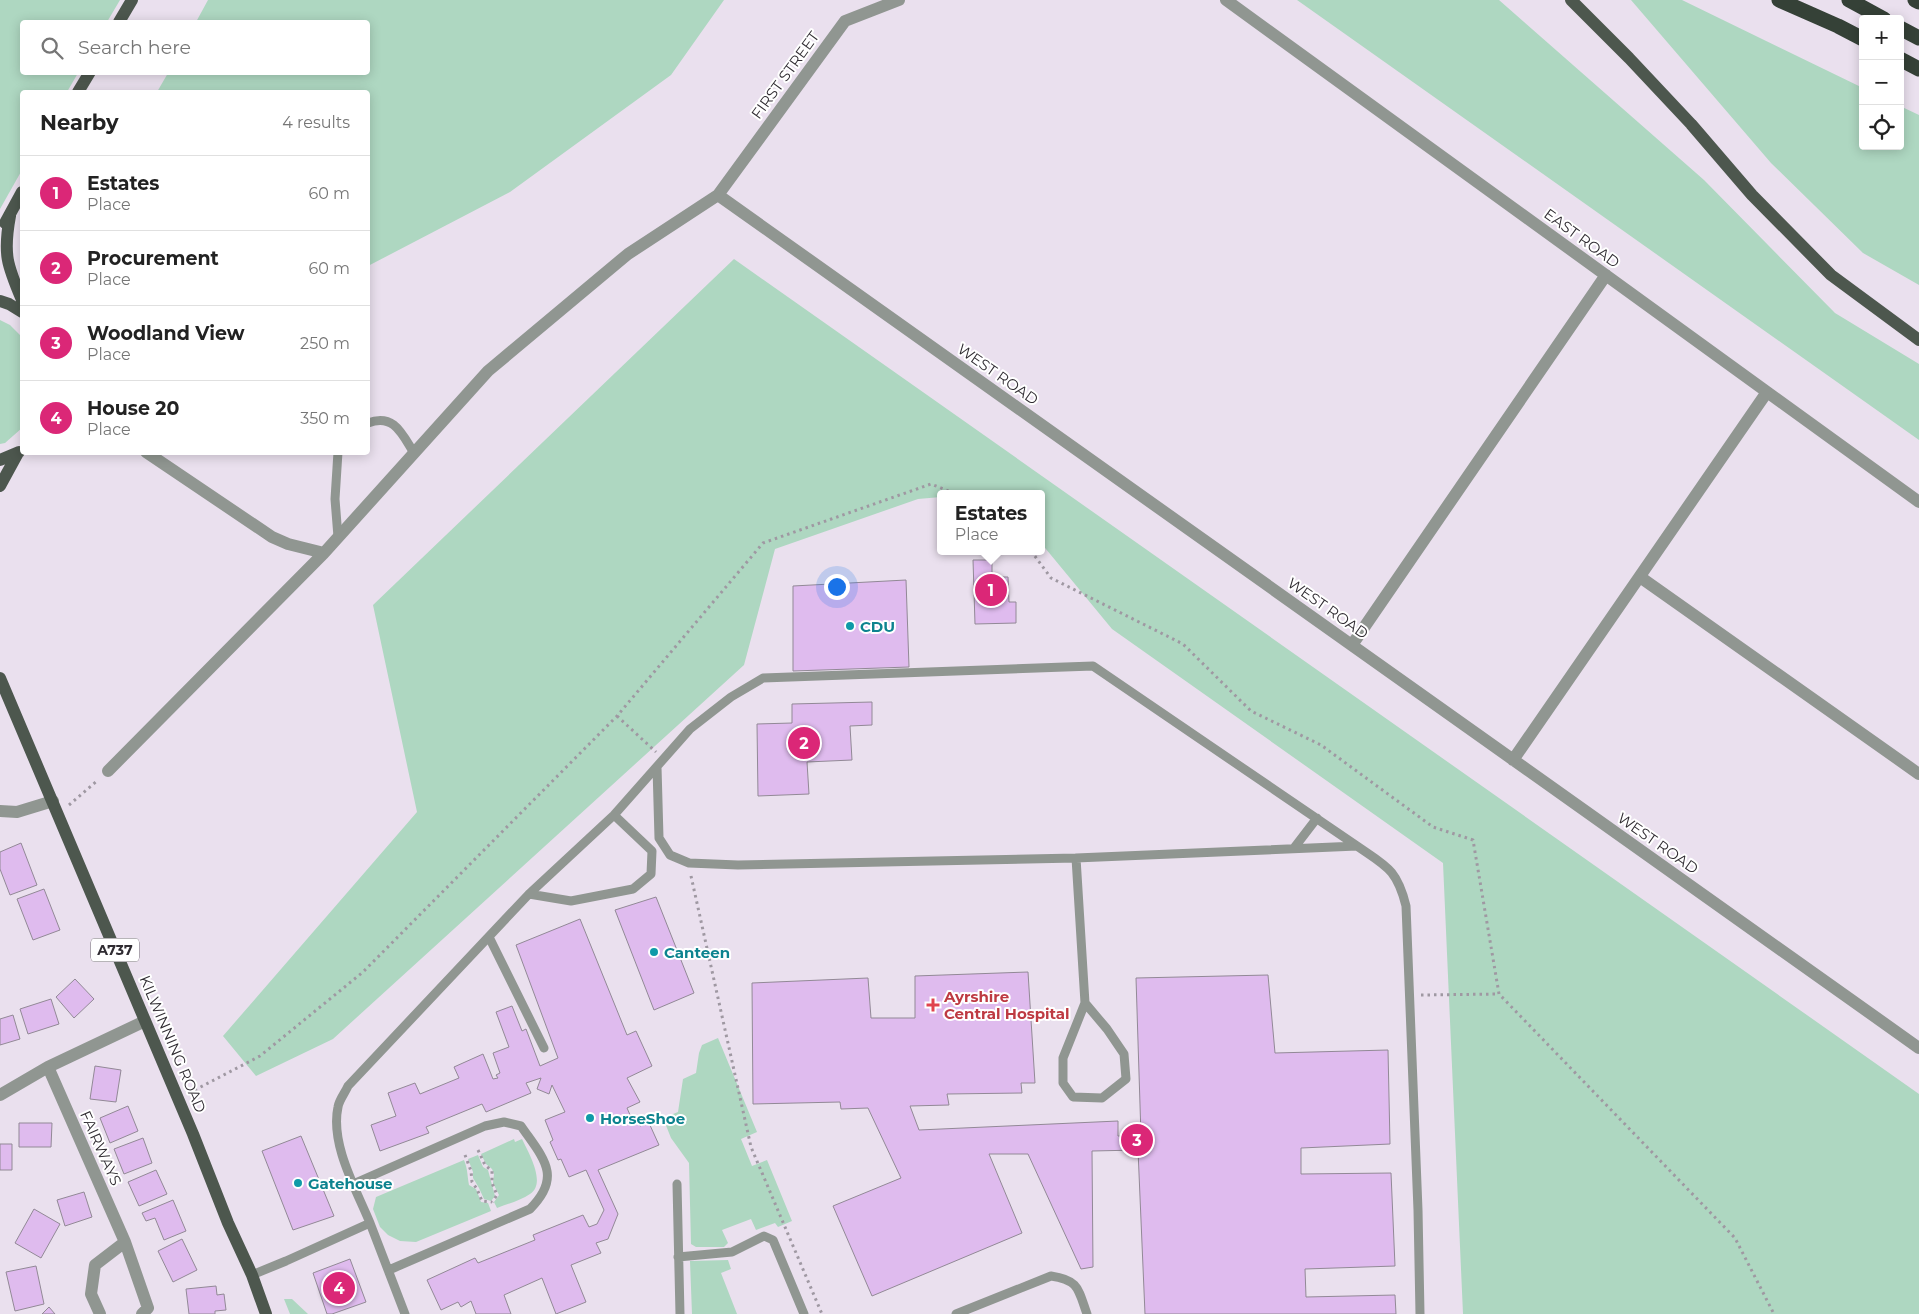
<!DOCTYPE html>
<html lang="en">
<head>
<meta charset="utf-8">
<style>
	body { margin:0; font-family:Montserrat,sans-serif; background:#f6f6f6; color:#222 }
	.controls { position:absolute; right:15px; top:15px; display:grid; overflow:hidden; border-radius:5px; box-shadow:0 2px 12px #0003 }
	.controls button { width:45px; height:45px; display:grid; place-items:center; padding:0; border:0; border-bottom:1px solid #e0e0e0; background:#fff; color:#222; font:25px sans-serif }
	.you { position:absolute; left:836px; top:586px; width:18px; height:18px; margin:-12px; border:4px solid #fff; border-radius:50%; background:#1a73e8; box-shadow:0 0 0 8px #1a73e833 }
	.badge { display:grid; place-items:center; width:32px; height:32px; border-radius:50%; background:#db2777; color:#fff; font-size:16px; font-weight:700 }
	.pin { position:absolute; translate:-50% -50%; border:2px solid #fff; box-shadow:0 1px 5px #0006 }
	.popup { position:absolute; left:937px; top:490px; width:108px; height:65px; box-sizing:border-box; display:grid; place-content:center; border-radius:5px; background:#fff; filter:drop-shadow(0 1px 4px #0005); font-size:16px; white-space:nowrap; color:#767676 }
	.popup b { font-size:19px; color:#222 }
	.popup::after { content:''; position:absolute; left:50%; top:100%; margin-left:-10px; border:10px solid transparent; border-top-color:#fff }
	.list { margin:0; padding:0; list-style:none }
	h2 { display:flex; justify-content:space-between; align-items:center; height:65px; margin:0; padding:0 20px; font-size:21px }
	h2 small { font-size:16px; font-weight:400; color:#767676 }
	.list li { display:grid; grid-template-columns:32px 1fr auto; gap:15px; align-items:center; box-sizing:border-box; height:75px; padding:0 20px; border-top:1px solid #e0e0e0 }
	.list b { display:block; font-size:19px; white-space:nowrap }
	.list p { margin:0; font-size:16px; white-space:nowrap; color:#767676 }
	.list em { font-size:16px; font-style:normal; color:#767676 }
	.icon { flex:none; width:28px; height:28px; fill:none; stroke:currentColor; stroke-width:2; stroke-linecap:round; stroke-linejoin:round }
	.map { position:relative; flex:none; width:1919px; height:1314px; overflow:hidden }
	.search { position:absolute; background:#fff; box-shadow:0 2px 12px #0003; left:20px; top:20px; width:350px; height:55px; display:flex; align-items:center; gap:12px; box-sizing:border-box; padding:0 18px; border-radius:5px; color:#767676; font-size:19px }
	.panel { position:absolute; background:#fff; box-shadow:0 2px 12px #0003; left:20px; top:90px; width:350px; height:365px; border-radius:5px }
	.map>svg:first-child { display:block }
	.green { fill:#aed7c1 }
	.building { fill:#dfbbee; stroke:#928996 }
	.lines { fill:none; stroke-linecap:round; stroke-linejoin:round }
	.path { stroke:#9f98a2; stroke-width:3; stroke-dasharray:2.5 4; stroke-linecap:butt }
	.lane { stroke:#909691; stroke-width:9 }
	.street { stroke:#909691; stroke-width:12 }
	.primary { stroke:#4d574e; stroke-width:12 }
	.highway { stroke:#354137; stroke-width:15 }
	.culture-dot { fill:#0f9aa8; stroke:#fff; stroke-width:2 }
	.health-dot { fill:#e0444e; stroke:#fff; stroke-width:2 }
	.labels { text-anchor:middle; dominant-baseline:central; stroke-width:4; stroke-linejoin:round; paint-order:stroke }
	.shield { fill:#fff; stroke:#6e6b70; stroke-width:1 }
	.shield-label { font-size:14px; font-weight:bold; fill:#302c32 }
	.street-label { font-size:15px; fill:#302c32; stroke:#fff }
	.culture-label { font-size:15px; font-weight:bold; fill:#0d838f; stroke:#fff; text-anchor:start }
	.health-label { font-size:15px; font-weight:bold; fill:#be3a42; stroke:#fff; text-anchor:start }
</style>
</head>
<body>
<div class="map">
<svg width="1919" height="1314" viewBox="0 0 1919 1314">
	<rect width="100%" height="100%" fill="#eae0ee"/>
	<path class="green" d="M0 0H120L107 22H22V72L78 73 67 92H22V170L0 209Z
		M208 0H724L671 75 510 192 368 266V92H157L168 73 368 72V22H196Z
		M1297 0H1499L1704 180 1835 313 1919 364V440Z
		M1631 0H1682L1863 88V146H1900V106L1919 115V285L1863 253 1771 163Z
		M734 259 1919 1094V1314H1463L1443 863 1112 629 1041 543V494H1000L998 492 941 494V497L918 499 775 549 744 665 333 1039 256 1076 223 1036 417 812 373 605Z
		M0 320 10 325 22 337V428L5 443 0 444Z
		M718 1038 757 1132 741 1139 752 1166 767 1160 792 1221 778 1227 775 1223 756 1230 751 1219 722 1230 728 1243 724 1247H696L691 1244 689 1163 671 1138 663 1118 678 1112 683 1079 696 1073 699 1053 702 1045Z
		M514 1139 515 1142 522 1139C528 1152 547 1183 530 1194 521 1200 508 1204 497 1208L494 1202 499 1195 493 1183 494 1174 492 1169 486 1164 481 1154Z
		M478 1155 483 1167 488 1170 495 1196 491 1201 484 1199 479 1188 473 1178V1172L468 1159Z
		M464 1160C468 1170 467 1175 469 1185L476 1189 481 1202 488 1203 491 1211 416 1242 400 1241 388 1235 380 1227 373 1209 376 1197Z
		M728 1260 731 1269 721 1273 737 1314H692L690 1261Z
		M284 1299H292L308 1314H290Z"/>
	<path class="building" d="M973 560H992V577H1008L1009 602H1016V623L975 624Z
		M906 580 909 667 793 671V586Z
		M872 702V725L850 726 852 760 807 762 809 794 758 796 757 724 792 723V704Z
		M21 843 37 885 10 895 0 869V852Z
		M44 889 60 930 33 940 17 899Z
		M656 897 694 993 654 1010 615 910Z
		M580 919 627 1035 636 1031 652 1066 627 1078 640 1102 627 1108 634 1124 639 1122 640 1126 649 1123 659 1145 598 1170 618 1214 608 1239 596 1243 601 1253 571 1265 586 1302 556 1314 542 1278 504 1295 511 1314H476L471 1301 461 1307 458 1302 441 1310 427 1280 475 1258 478 1263 535 1240 533 1235 583 1215 589 1227 597 1224 604 1210 586 1170 569 1177 561 1159 558 1160 550 1142 553 1140 545 1120 565 1112 552 1085 549 1094 537 1089 541 1078 526 1083 531 1093 486 1112 482 1104 426 1127 429 1133 380 1151 371 1125 396 1116 388 1093 415 1083 420 1094 459 1078 454 1067 483 1054 493 1079 498 1078 496 1075 500 1073 493 1053 509 1047 496 1012 512 1006 522 1031 526 1029 540 1066 558 1058 516 945Z
		M1028 972 1035 1083H1021L1022 1093 947 1094 949 1105 910 1106 919 1130 1118 1121V1136H1141L1136 978 1268 975 1275 1053 1388 1050 1390 1144 1301 1148V1174L1391 1173 1395 1266 1305 1269 1306 1297 1395 1295 1396 1314H1145L1138 1150 1092 1151 1093 1267 1081 1269 1028 1154H989L1022 1233 872 1296 833 1206 901 1178 868 1108 841 1109 840 1102 753 1104 752 983 868 978 871 1018H915V976Z
		M75 979 94 999 74 1018 56 997Z
		M51 999 59 1024 28 1034 20 1009Z
		M13 1015 20 1039 0 1045V1019Z
		M95 1066 121 1070 116 1102 90 1099Z
		M128 1106 138 1131 110 1143 100 1118Z
		M19 1123H52L51 1147H19Z
		M301 1136 334 1216 293 1230 262 1151Z
		M143 1138 152 1163 124 1174 114 1149Z
		M0 1144H12V1170H0Z
		M156 1170 167 1194 139 1206 128 1182Z
		M84 1192 92 1217 65 1226 57 1200Z
		M173 1200 186 1231 164 1240 155 1218 146 1221 142 1213Z
		M34 1209 60 1224 41 1258 15 1243Z
		M182 1239 197 1270 173 1282 158 1251Z
		M350 1259 366 1302 332 1314H327L313 1273Z
		M36 1266 44 1304 15 1311 6 1272Z
		M216 1286 217 1295 224 1294 226 1310 215 1311V1314H189L186 1289Z
		M49 1307 55 1314H42Z"/>
	<g class="lines">
		<path class="path" d="M1031 551 1051 578 1183 644 1251 711 1321 745 1433 827 1473 840 1499 994 1735 1238 1774 1314
			M617 716 656 752
			M69 805 98 780
			M691 876 751 1147 822 1314
			M1421 995 1499 994
			M189 1093 260 1056 363 972 617 716 763 543 931 484 956 494
			M478 1150 485 1165 492 1171V1183L497 1195 492 1202
			M465 1155 471 1171 472 1182 477 1189 482 1201 492 1202"/>
		<path class="lane" d="M368 423C394 413 402 434 414 453
			M338 537 335 499 338 452
			M657 767 659 838 670 855 689 863 738 865 1076 858 1357 846
			M1294 848 1317 818
			M1076 858 1085 1003 1063 1058V1083L1073 1097 1102 1098 1126 1079 1124 1054 1107 1029 1085 1003
			M529 894 571 901 633 889 651 874 652 851 614 815
			M489 937 544 1048
			M353 1184 485 1126 504 1122 521 1126C543 1158 563 1176 530 1209L389 1270
			M677 1184 680 1314
			M370 1223 405 1314
			M678 1257 732 1252 764 1236 773 1240 804 1314
			M252 1275 286 1261 370 1223C356 1189 330 1144 338 1107 339 1100 345 1093 348 1086L529 894 614 815 690 729 731 697 763 678 1093 666 1357 846C1386 866 1397 869 1406 906L1418 1210 1420 1314
			M956 1314 1051 1276C1079 1280 1078 1289 1087 1314"/>
		<path class="street" d="M1226 0 1919 502
			M718 195 1919 1048
			M146 452 272 537 288 544 324 553 488 371 628 254 718 195 845 21 899 0
			M1640 577 1919 774
			M1352 645 1606 275
			M1513 760 1767 392
			M108 771 324 553
			M0 811 17 812 53 801
			M48 1067 125 1242 148 1308 142 1314
			M0 1095 48 1067 145 1021
			M100 1314 91 1294 95 1265 125 1242"/>
		<path class="primary" d="M1571 0 1629 58 1691 124 1752 195 1831 275 1919 340
			M119 22 132 0
			M78 92 90 72
			M10 216C3 254 7 265 22 300
			M5 223 22 192
			M0 301 9 304 22 312
			M0 460 19 452
			M0 486 18 453
			M0 678 193 1134 228 1223 252 1275 266 1314"/>
		<path class="highway" d="M1779 0 1838 26 1863 39
			M1849 0 1884 19
			M1915 0 1919 2
			M1900 28 1919 38
			M1900 59 1919 69"/>
	</g>
	<g class="culture-dot">
		<circle cx="850" cy="626" r="5"/>
		<circle cx="654" cy="952" r="5"/>
		<circle cx="590" cy="1118" r="5"/>
		<circle cx="298" cy="1183" r="5"/>
	</g>
	<path class="health-dot" d="M930.5 997.5h5v5h5v5h-5v5h-5v-5h-5v-5h5z"/>
	<g class="labels">
		<rect class="shield" x="91" y="938.5" width="48" height="23" rx="4"/>
		<g class="shield-label">
			<text x="115" y="950">A737</text>
		</g>
		<g class="street-label">
			<text transform="translate(785 75) rotate(-54)">FIRST STREET</text>
			<text transform="translate(1582 238) rotate(36)">EAST ROAD</text>
			<text transform="translate(998 374) rotate(35)">WEST ROAD</text>
			<text transform="translate(1328 608) rotate(35)">WEST ROAD</text>
			<text transform="translate(1658 843) rotate(35)">WEST ROAD</text>
			<text transform="translate(173 1044) rotate(67)">KILWINNING ROAD</text>
			<text transform="translate(101 1148) rotate(66)">FAIRWAYS</text>
		</g>
		<g class="culture-label">
			<text x="860" y="626">CDU</text>
			<text x="664" y="952">Canteen</text>
			<text x="600" y="1118">HorseShoe</text>
			<text x="308" y="1183">Gatehouse</text>
		</g>
		<g class="health-label">
			<text x="944" y="996">Ayrshire<tspan x="944" dy="17">Central Hospital</tspan></text>
		</g>
	</g>
</svg>
<div class="controls">
<button>+</button>
<button>−</button>
<button><svg class="icon" aria-label="locate" viewBox="0 0 24 24"><circle cx="12" cy="12" r="6"/><path d="M12 2v4M12 18v4M2 12h4M18 12h4"/></svg></button>
</div>
<div class="you"></div>
<div class="pin badge" style="left:991px;top:590px">1</div>
<div class="popup"><b>Estates</b>Place</div>
<div class="pin badge" style="left:804px;top:743px">2</div>
<div class="pin badge" style="left:1137px;top:1140px">3</div>
<div class="pin badge" style="left:339px;top:1288px">4</div>
<div class="search"><svg class="icon" aria-label="search" viewBox="0 0 24 24"><circle cx="10" cy="10" r="6"/><path d="M15 15l6 6"/></svg>Search here</div>
<section class="panel">
<h2>Nearby<small>4 results</small></h2>
<ul class="list">
<li><span class="badge">1</span><div><b>Estates</b><p>Place</p></div><em>60 m</em></li>
<li><span class="badge">2</span><div><b>Procurement</b><p>Place</p></div><em>60 m</em></li>
<li><span class="badge">3</span><div><b>Woodland View</b><p>Place</p></div><em>250 m</em></li>
<li><span class="badge">4</span><div><b>House 20</b><p>Place</p></div><em>350 m</em></li>
</ul>
</section>
</div>
</body>
</html>
